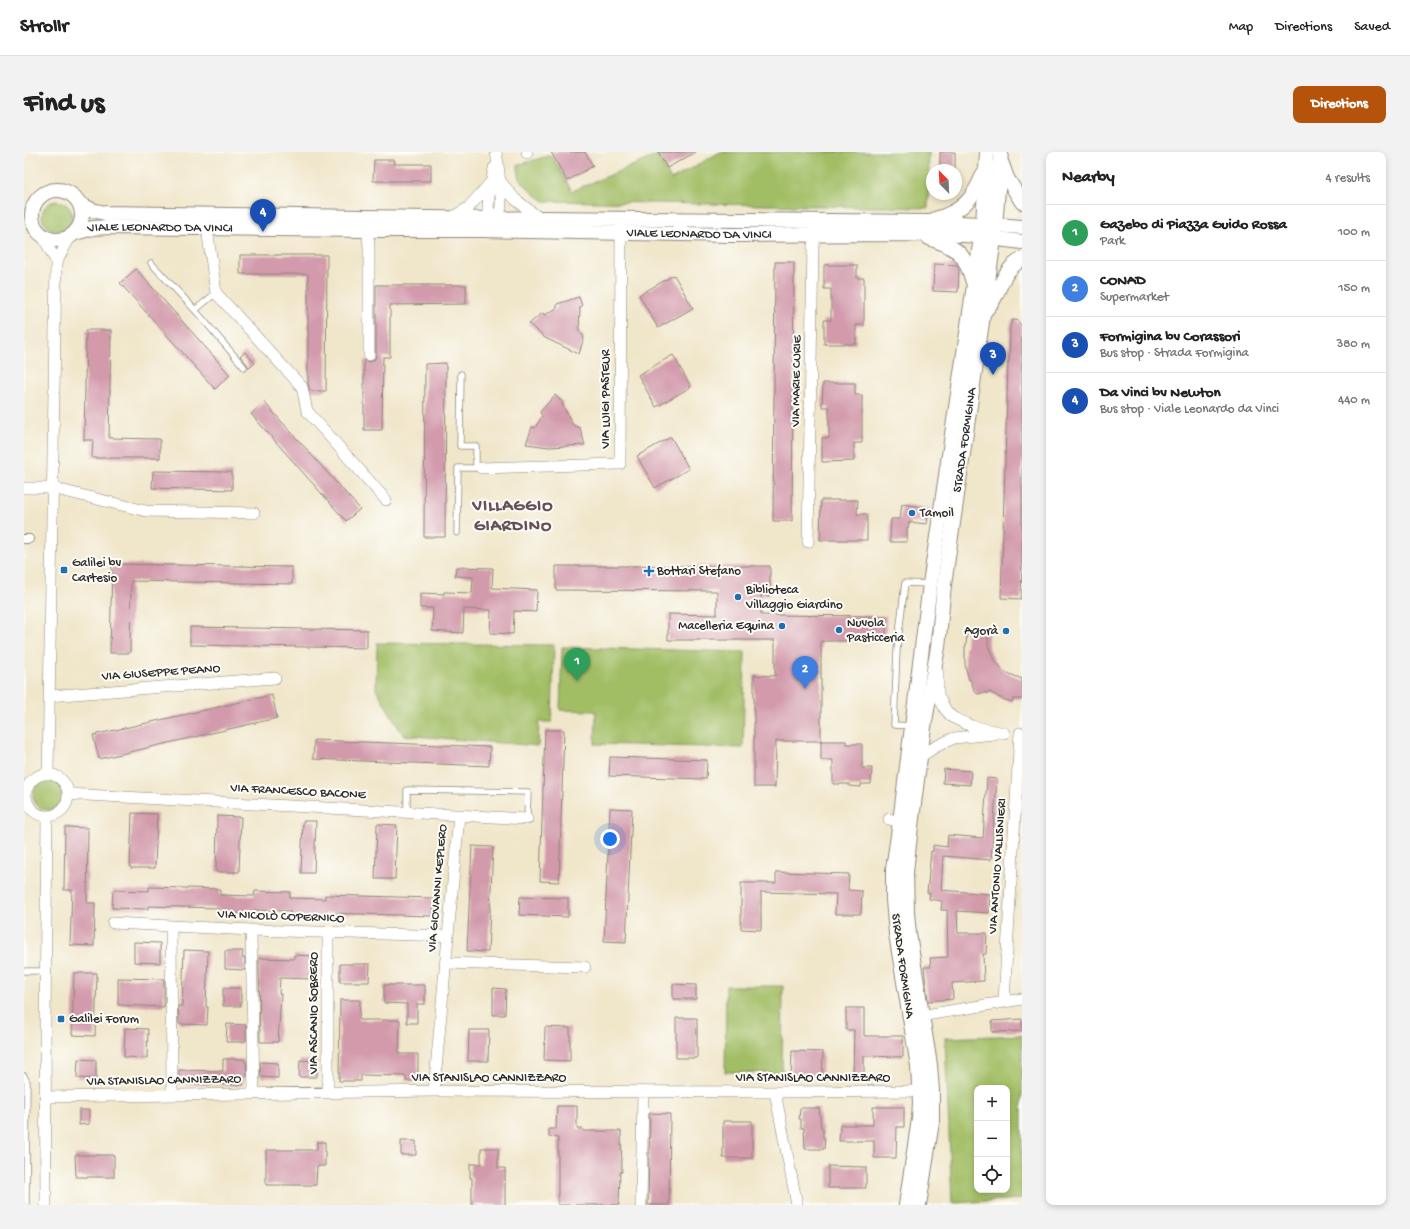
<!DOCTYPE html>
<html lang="en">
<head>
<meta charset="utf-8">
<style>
	body { margin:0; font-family:"Gochi Hand",sans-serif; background:#f2f2f2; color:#222 }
	.controls { position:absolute; right:12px; bottom:12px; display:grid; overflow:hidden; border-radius:8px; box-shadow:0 2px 6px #0003 }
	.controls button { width:36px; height:36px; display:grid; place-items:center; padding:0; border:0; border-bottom:1px solid #e0e0e0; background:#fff; color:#222; font:20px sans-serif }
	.compass { position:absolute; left:902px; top:12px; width:36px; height:36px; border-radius:50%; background:#fff; box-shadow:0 2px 6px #0003; rotate:336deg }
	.you { position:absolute; left:586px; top:687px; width:14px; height:14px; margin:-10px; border:3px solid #fff; border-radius:50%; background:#1a73e8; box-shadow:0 0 0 6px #1a73e833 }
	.badge { display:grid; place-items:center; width:26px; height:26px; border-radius:50%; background:#b45309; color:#fff; font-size:13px; font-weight:700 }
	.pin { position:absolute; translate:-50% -33px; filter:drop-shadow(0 1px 2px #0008) }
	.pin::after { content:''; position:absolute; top:21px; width:14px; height:12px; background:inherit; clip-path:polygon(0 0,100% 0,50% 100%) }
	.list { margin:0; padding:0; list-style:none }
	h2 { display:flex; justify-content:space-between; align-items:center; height:52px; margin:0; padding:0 16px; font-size:17px }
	h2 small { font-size:13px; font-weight:400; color:#767676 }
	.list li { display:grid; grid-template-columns:26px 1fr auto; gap:12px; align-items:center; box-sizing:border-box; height:56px; padding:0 16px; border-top:1px solid #e0e0e0 }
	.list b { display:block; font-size:15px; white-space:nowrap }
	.list p { margin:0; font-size:13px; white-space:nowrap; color:#767676 }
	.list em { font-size:13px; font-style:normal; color:#767676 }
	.icon { flex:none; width:22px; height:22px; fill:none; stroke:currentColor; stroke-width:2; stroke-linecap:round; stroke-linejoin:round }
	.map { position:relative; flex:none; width:998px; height:1053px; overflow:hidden; border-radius:8px }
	header { display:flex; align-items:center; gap:24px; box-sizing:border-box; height:56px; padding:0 20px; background:#fff; border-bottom:1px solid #e0e0e0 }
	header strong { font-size:19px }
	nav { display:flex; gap:22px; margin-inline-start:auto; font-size:14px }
	.intro { display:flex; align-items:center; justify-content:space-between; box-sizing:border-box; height:96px; padding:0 24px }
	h1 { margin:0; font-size:28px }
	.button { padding:10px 18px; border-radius:8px; background:#b45309; color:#fff; font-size:14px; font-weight:700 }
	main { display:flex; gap:24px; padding:0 24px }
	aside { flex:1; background:#fff; border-radius:8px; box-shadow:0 2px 6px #0003 }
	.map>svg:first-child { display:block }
	.green { fill:#a2be65; stroke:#667448; fill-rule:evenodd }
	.building { fill:#d29aab }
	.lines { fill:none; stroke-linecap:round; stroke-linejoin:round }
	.service-casing { stroke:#8e887a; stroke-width:7 }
	.pedestrian-casing { stroke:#8e887a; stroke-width:10 }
	.minor-casing { stroke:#8e887a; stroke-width:12 }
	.tertiary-casing { stroke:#8e887a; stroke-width:16 }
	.service { stroke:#fff; stroke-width:5.5 }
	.pedestrian { stroke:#fff; stroke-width:8 }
	.minor { stroke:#fff; stroke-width:11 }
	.tertiary { stroke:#fff; stroke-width:14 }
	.poi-dot { fill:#1f6fb2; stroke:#fdfcf7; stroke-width:1.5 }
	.labels { text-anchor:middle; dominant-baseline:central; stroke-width:4; stroke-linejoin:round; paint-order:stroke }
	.street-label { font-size:13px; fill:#2b2b2b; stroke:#fdfcf7 }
	.poi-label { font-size:13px; fill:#2b2b2b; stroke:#fdfcf7; text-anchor:start }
	.district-label { font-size:17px; font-weight:bold; letter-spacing:1px; fill:#655258; stroke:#fdfcf7 }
</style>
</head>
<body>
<header>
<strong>Strollr</strong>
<nav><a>Map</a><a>Directions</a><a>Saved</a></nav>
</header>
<div class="intro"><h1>Find us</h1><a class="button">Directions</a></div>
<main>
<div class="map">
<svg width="998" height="1053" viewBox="0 0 998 1053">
	<rect width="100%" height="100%" fill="#fdfcf7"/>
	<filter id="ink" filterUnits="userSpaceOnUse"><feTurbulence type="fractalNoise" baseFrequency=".025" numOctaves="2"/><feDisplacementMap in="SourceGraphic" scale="8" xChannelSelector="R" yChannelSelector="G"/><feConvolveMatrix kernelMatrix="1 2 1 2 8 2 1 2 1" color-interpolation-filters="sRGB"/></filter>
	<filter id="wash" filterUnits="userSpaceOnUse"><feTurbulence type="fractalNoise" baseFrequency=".012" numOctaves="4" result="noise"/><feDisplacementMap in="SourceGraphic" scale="16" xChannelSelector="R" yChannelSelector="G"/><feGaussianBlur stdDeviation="0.9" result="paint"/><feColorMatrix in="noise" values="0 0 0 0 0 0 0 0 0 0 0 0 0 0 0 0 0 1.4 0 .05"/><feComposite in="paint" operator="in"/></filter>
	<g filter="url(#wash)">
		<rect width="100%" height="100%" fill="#f0e6ca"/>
		<path class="green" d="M696 0H905L904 56 520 49 509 41 495 26 494 13 527 3 548 39 634 3 647 28Z
			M18 64a15 15 0 1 1 30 0a15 15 0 1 1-30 0Z
			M353 491 530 493 528 570H515L514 594 379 583 352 537Z
			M538 495 721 500 719 596 571 592 572 559 536 558Z
			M9 643a15 15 0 1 1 30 0a15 15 0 1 1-30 0Z
			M702 834H759L758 921 701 920Z
			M998 883V1047L928 1051 921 886ZM953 936H983V1038H953Z"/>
		<g id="blocks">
			<path class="building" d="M527 0H561L569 14 543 29Z
				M634 0H672L643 16Z
				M916 0H931V18H916Z
				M350 8H371L370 12H407V29H349Z
				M216 103H303L302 239H286L284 232V122H216Z
				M751 110H770L768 369H749Z
				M910 112 933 113 935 117 934 140 909 139Z
				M800 113H833V126H840V173H832V192H800V168H807V137H800Z
				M112 117 206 223 191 237 96 131Z
				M650 123 669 156 634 176 615 143Z
				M352 133H442V152L366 153V205H359L358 278H340V208L345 210 348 209 351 207 352 203Z
				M555 145 558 154 556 155 555 179 560 185 555 202 521 186 505 172 518 161 521 163 533 156V152Z
				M988 168H993L998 175V412L997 447 977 446 984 210H985L986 175Z
				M62 178H87L85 286 136 287V306H68L69 288H60Z
				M221 200 231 211 225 216 223 212 216 204Z
				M649 203 667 235 632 255 614 223Z
				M422 211 421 385H400L401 212Z
				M799 231H831V243H838V291H830V309L798 310V286H805V255H798Z
				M531 243 539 251 538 252 549 273 556 276 561 293 525 295 502 292 508 275 511 276 518 264 516 260Z
				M240 250 336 357 322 369 227 262Z
				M647 285 665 317 631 336 613 304Z
				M129 319 208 320V338L128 336Z
				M797 348H834L833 362H843V388H796Z
				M878 352 905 356 903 372 885 370 884 376 883 375V390H866L867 367H876Z
				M88 412 268 415V432L107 429 106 501H86Z
				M532 414H746V439H745V444L737 443V463L862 464V489H797V589H752L751 635H730V523L751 524V488H644V462L693 463V439L532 438Z
				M432 415 469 416 468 436 513 438 512 460 490 459 489 482 466 481 467 458 440 457 439 481 408 479 409 456H396V441L420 442V440L448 441 449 425 431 424Z
				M166 475 343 478V496L166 493Z
				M943 480 964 481V493L970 508 981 520 998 527V547H989L988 550 978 547 964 539 963 542 961 540 954 542 951 540 946 527 945 528 941 513V494H942Z
				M248 543 253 566 75 607 69 583Z
				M521 578H540L535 730 516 729Z
				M290 588 466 595 465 614 289 607Z
				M797 589H822V592H838V616H848L847 632H837V635L825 634V632H809V608H797Z
				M586 605 683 608 682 627 585 624Z
				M920 617 947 619 946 633 919 631Z
				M963 626 973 627 967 708 919 704 917 738 966 742 965 761 933 759 934 781H963L962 802H959L960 829 928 831 929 847 904 849 900 815H907L906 806 924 805 923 758H917L918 749 905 747 906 741H903L907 699 909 700V693L923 695 924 683 959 686Z
				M586 656 608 657 602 790 580 789Z
				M108 661 133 662 131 716H106Z
				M193 664 217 665 215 720H192Z
				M279 669H292L290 721H277Z
				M353 672 373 673 371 727H351Z
				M41 675 64 676 63 751H71L70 794 46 793 48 738H40Z
				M448 694 469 695 464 800 443 799Z
				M752 720 825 722 824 738 838 739 837 762H811L812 742 737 740V778L717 777V731H752Z
				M125 735 196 737V743L230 744 231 739 266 740V746L301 747V743L410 746 409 764 301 761V766L266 765V759L230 758V762L194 761V756L124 754V757L88 756 89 738 125 739Z
				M496 745 544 746V765L495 763Z
				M110 790 136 791V811L110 810Z
				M160 798 184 799 182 855H184L183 873 155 872 154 854H158Z
				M201 799H219L218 806H221V818L201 817Z
				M270 803 290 804 289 827 256 826 255 842H257L254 890H236L235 806 270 807Z
				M316 812H346L345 830H316Z
				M50 821H73L71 884 48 883Z
				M94 826 140 827V855L94 853Z
				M649 832 672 833V847H649Z
				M360 833H401V852H393V871H383V852L360 851Z
				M199 836H217V854H199Z
				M469 836 482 837 481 863H469Z
				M316 848H336L335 868H376L375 902H394V929H382V924L337 923V929H315Z
				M822 856H840V884H879V905L840 904V926H829L830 878H822Z
				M652 866H673V906H652Z
				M998 867V879L968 880V869Z
				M203 872 222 873V889H220V890H202Z
				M521 875 546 876V909L520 908Z
				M101 876 124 877 123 906 100 905Z
				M445 878H465L464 909H444Z
				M768 899 799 900 798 926H767Z
				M54 907 72 908V927L53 926Z
				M199 907H220V909L222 910 223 925 219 924V933L155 932V918L199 919Z
				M276 908 293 909V925H275Z
				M236 910 254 911V926L237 925Z
				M533 954H553V977H559V979H597L598 1020H596L595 1053H534V986L525 985V977H532Z
				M849 955H880V975H873L872 1006H850V989H815L816 973H849Z
				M776 956H795L797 976H799V986H801L800 997H781L780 976H777V967H775Z
				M55 958H65V972L55 973Z
				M626 961 646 962 645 1053H624Z
				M699 969H728V1006H699Z
				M377 989H392V1003H377Z
				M293 990H301V1014H293L292 1033H242V998H293Z
				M457 996H474V1016H481V1053H448V1026H446V1012H457Z
				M51 1003H90V1025H52Z
				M804 1014 842 1015V1036H804Z"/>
		</g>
	</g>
	<g filter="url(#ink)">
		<use href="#blocks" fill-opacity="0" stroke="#8e887a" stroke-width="1"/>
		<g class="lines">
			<defs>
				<path id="service" d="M127 111 171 158 220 215
					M171 158 192 141
					M437 222 436 294H452V316
					M433 381 434 316H454
					M888 574 870 573 873 498 881 431 906 432
					M383 660V638L504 640 503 667
					M0 819H22
					M0 924 3 930 2 1053"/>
				<path id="pedestrian" d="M0 387H5"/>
				<path id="minor" d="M503 1V0
					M470 16C469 25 462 51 465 58 466 61 469 64 470 67
					M476 29 491 47 515 66
					M427 66 444 56 468 29
					M182 69 192 141 278 235 283 259 362 348
					M466 71C469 68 473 64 476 59 479 51 474 11 472 0
					M343 72 345 95V203
					M18 83 32 109
					M457 316 596 312 597 74
					M0 336H28L122 359 230 361
					M784 390 789 93 793 82 792 76
					M914 521V543L921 557 928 565 947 574 980 581
					M25 544 251 526
					M896 605 911 595 930 586 970 582
					M2 643a21 21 0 1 1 42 0a21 21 0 1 1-42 0Z
					M24 622 32 111 46 85
					M44 642 503 667
					M865 667 883 672
					M89 771 227 778 424 784
					M147 774 148 942
					M227 778 230 941
					M421 811 561 815
					M980 849 996 581
					M890 865 998 847
					M410 939 435 663
					M751 940 773 1053
					M304 941V780
					M21 945 410 939 751 940 903 939
					M22 1053 21 868 23 664
					M617 1053 619 940"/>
				<g id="tertiary">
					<path d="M978 12 983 26 998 50"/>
					<circle cx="33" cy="63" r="25"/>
					<path d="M56 52 68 58 81 61 470 67 515 66 903 70 959 72 998 75"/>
					<path d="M911 67C937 60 949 48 959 22"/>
					<path id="s1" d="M51 81 69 76 84 75 343 78H458L708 83 893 82 942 83 998 90"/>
					<path d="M905 86C934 97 940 99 949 130"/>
					<path d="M960 160C964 155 969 150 971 145 979 128 981 118 998 107"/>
					<path d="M882 1053 895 967 896 950 894 914 872 782 869 748V717L876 670 906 432 959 72 963 0"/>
					<path id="s2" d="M895 1053 908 970V939L906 913 885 782 883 761 882 720 887 674 900 575 914 495 920 433 970 87 977 0"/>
				</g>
			</defs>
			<use href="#service" class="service-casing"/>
			<use href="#pedestrian" class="pedestrian-casing"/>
			<use href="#minor" class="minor-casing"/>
			<use href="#tertiary" class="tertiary-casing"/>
			<use href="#service" class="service"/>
			<use href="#pedestrian" class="pedestrian"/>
			<use href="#minor" class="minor"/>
			<use href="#tertiary" class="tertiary"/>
		</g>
	</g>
	<g class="poi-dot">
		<circle cx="888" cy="361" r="4"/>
		<rect x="36" y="414" width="8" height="8" rx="2"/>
		<path d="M623 413h4v4h4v4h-4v4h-4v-4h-4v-4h4z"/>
		<circle cx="714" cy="445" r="4"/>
		<circle cx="758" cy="474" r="4"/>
		<circle cx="815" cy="478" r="4"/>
		<circle cx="982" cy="479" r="4"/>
		<rect x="33" y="863" width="8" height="8" rx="2"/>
	</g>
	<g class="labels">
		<g class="street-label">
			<text stroke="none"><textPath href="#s1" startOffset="86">VIALE LEONARDO DA VINCI</textPath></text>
			<text stroke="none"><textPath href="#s1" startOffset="625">VIALE LEONARDO DA VINCI</textPath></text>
			<text transform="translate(773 229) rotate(-89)">VIA MARIE CURIE</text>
			<text transform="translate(582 247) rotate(-90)">VIA LUIGI PASTEUR</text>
			<text stroke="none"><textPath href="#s2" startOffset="772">STRADA FORMIGINA</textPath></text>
			<text transform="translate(137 521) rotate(-4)">VIA GIUSEPPE PEANO</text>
			<text transform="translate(274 640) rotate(3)">VIA FRANCESCO BACONE</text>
			<text transform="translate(974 714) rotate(-86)">VIA ANTONIO VALLISNIERI</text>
			<text transform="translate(414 736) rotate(-85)">VIA GIOVANNI KEPLERO</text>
			<text transform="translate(257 765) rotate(2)">VIA NICOLÒ COPERNICO</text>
			<text transform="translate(878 814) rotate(82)">STRADA FORMIGINA</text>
			<text transform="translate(290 861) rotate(-90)">VIA ASCANIO SOBRERO</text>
			<text x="465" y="926">VIA STANISLAO CANNIZZARO</text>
			<text x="789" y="926">VIA STANISLAO CANNIZZARO</text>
			<text transform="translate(140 929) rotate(-1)">VIA STANISLAO CANNIZZARO</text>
		</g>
		<g class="poi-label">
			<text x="896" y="361">Tamoil</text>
			<text x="48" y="411">Galilei bv<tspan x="48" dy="15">Cartesio</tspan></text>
			<text x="633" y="419">Bottari Stefano</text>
			<text x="722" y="438">Biblioteca<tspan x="722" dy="15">Villaggio Giardino</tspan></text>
			<text x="823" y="471">Nuvola<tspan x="823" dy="15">Pasticceria</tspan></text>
			<text x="750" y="474" text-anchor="end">Macelleria Equina</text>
			<text x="974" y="479" text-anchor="end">Agorà</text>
			<text x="45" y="867">Galilei Forum</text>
		</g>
		<g class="district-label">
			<text x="489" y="355">VILLAGGIO<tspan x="489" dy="20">GIARDINO</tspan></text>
		</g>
	</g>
</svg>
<div class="controls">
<button>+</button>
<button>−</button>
<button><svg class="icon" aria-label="locate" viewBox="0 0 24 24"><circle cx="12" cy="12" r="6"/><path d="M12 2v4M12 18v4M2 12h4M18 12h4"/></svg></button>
</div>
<svg class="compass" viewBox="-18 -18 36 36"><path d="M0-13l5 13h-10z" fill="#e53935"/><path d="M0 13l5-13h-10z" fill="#767676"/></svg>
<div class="you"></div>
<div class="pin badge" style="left:553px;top:529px;background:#2e9e5b">1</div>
<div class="pin badge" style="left:781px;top:537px;background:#3f7fe0">2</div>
<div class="pin badge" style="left:969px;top:223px;background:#1a4fb4">3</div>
<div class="pin badge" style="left:239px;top:80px;background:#1a4fb4">4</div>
</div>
<aside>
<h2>Nearby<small>4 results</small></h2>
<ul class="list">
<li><span class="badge" style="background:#2e9e5b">1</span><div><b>Gazebo di Piazza Guido Rossa</b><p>Park</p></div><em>100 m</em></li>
<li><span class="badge" style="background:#3f7fe0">2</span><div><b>CONAD</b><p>Supermarket</p></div><em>150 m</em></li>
<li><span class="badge" style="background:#1a4fb4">3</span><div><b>Formigina bv Corassori</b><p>Bus stop · Strada Formigina</p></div><em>380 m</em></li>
<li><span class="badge" style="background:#1a4fb4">4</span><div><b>Da Vinci bv Newton</b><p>Bus stop · Viale Leonardo da Vinci</p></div><em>440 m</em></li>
</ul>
</aside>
</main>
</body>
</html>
